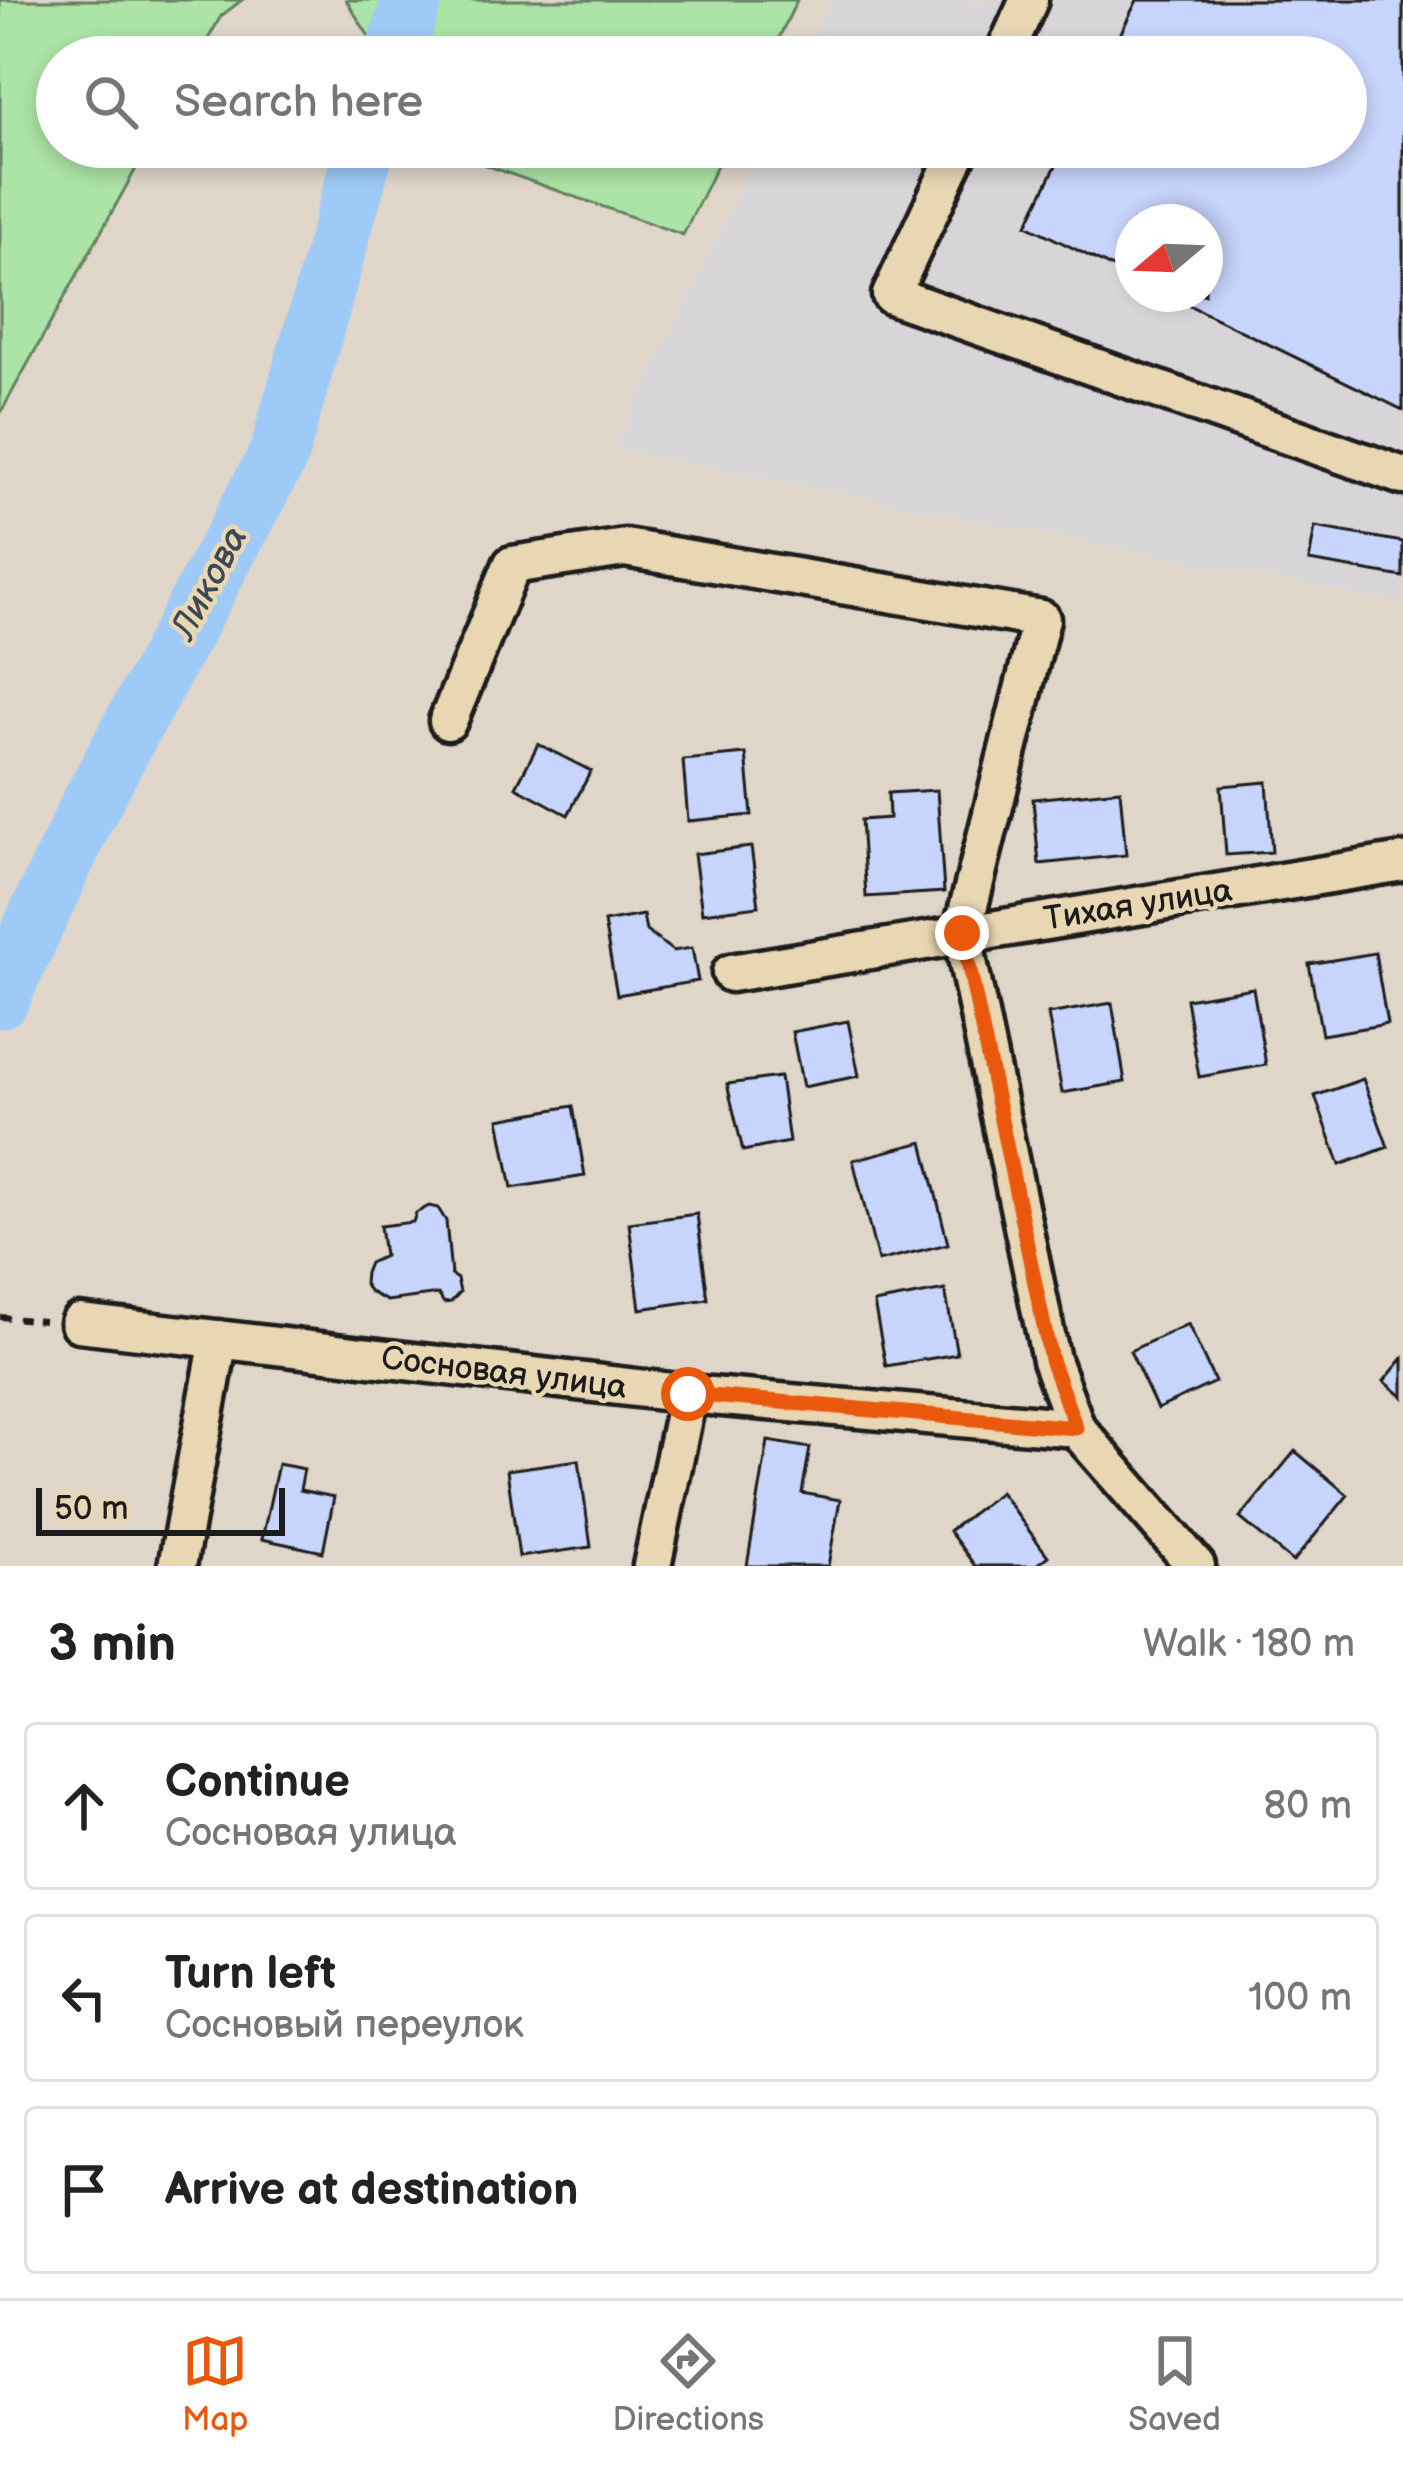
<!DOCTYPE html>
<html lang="en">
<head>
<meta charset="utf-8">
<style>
	body { margin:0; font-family:"Balsamiq Sans",sans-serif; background:#f2f2f2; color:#222 }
	.compass { position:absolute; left:1115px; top:204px; width:108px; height:108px; border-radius:50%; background:#fff; box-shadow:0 6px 18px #0003; rotate:251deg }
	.scale { position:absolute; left:36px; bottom:30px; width:249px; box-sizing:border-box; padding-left:12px; border:6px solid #1c1c1c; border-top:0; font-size:33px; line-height:42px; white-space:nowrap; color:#1c1c1c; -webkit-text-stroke:9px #e9d7b4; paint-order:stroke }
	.stop { position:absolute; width:36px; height:36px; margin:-27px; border:9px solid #ea580c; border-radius:50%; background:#fff }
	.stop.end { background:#ea580c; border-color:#fff; box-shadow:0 3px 12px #0008 }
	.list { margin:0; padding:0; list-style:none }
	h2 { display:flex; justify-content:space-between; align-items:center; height:156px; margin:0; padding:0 48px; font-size:51px }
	h2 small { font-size:39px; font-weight:400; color:#767676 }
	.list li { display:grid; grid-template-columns:78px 1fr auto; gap:36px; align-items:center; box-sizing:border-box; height:168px; margin:0 24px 24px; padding:0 24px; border:3px solid #e0e0e0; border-radius:12px }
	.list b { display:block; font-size:45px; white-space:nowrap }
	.list p { margin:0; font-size:39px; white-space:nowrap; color:#767676 }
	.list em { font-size:39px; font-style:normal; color:#767676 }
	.icon { flex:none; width:66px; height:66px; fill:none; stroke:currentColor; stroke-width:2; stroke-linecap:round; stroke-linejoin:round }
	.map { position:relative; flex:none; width:1403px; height:1566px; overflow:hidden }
	.search { position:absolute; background:#fff; box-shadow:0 6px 18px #0003; left:36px; right:36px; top:36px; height:132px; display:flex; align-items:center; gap:30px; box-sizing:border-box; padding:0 42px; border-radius:66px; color:#767676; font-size:45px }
	.sheet { height:732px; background:#fff }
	nav { display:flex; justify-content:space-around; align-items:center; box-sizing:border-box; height:168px; border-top:3px solid #e0e0e0; background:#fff; font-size:33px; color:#767676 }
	nav a { display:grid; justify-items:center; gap:6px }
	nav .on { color:#ea580c }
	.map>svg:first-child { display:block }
	.built { fill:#d8d5d8; fill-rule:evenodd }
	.green { fill:#ace3a6; stroke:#648061; stroke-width:3 }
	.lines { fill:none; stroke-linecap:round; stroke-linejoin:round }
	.river { stroke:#9ecaf8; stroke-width:60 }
	.building { fill:#c7d4fb; stroke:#1c1c1c; stroke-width:3 }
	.minor-casing { stroke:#1c1c1c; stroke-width:45 }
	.path { stroke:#1c1c1c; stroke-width:6; stroke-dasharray:9 9; stroke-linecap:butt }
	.minor { stroke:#e9d7b4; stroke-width:36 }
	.route { stroke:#ea580c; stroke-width:15 }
	.labels { text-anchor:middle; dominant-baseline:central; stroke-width:9; stroke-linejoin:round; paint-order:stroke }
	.street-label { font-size:33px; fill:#1c1c1c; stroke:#e9d7b4 }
	.water-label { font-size:36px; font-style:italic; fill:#3c4853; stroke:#e9d7b4 }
</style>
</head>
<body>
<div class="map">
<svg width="1403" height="1566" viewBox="0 0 1403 1566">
	<rect width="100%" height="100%" fill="#dfd6c9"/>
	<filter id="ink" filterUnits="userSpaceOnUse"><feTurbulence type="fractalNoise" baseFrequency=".00833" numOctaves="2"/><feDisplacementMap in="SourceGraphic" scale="24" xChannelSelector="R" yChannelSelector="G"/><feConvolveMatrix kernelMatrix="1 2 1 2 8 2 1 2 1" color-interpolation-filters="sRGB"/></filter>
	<g filter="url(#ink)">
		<path class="built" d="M831 0H1403V604L614 449 760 147H1346V57H804ZM1133 222H1205V294H1133Z"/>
		<path class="green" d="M0 0H242L221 16 198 57H57V147H148L0 414Z
			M346 0H797L770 57H382Z
			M465 147H726L683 235 485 165Z"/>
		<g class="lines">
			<path class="river" d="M394 57 412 0
				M0 998 88 809 279 454 365 147"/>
		</g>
		<path class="building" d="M1137 0H1403V410L1166 294H1205V222H1133V278L1027 225 1065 147H1346V57H1109Z
			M1315 527 1403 542V577L1309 561Z
			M538 744 591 771 568 815 516 787Z
			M746 754 752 815 688 821 683 760Z
			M1267 782 1272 852 1226 855 1221 786Z
			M937 790 944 892 866 897 861 820 889 818 888 793Z
			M1120 790 1126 855 1039 864 1033 799Z
			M751 847 759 906 702 913 694 854Z
			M643 915 646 931 673 951 692 948 698 981 617 995 604 922Z
			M1375 953 1387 1024 1322 1035 1309 964Z
			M1253 988 1266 1065 1199 1077 1186 999Z
			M1112 1003 1125 1082 1062 1093 1048 1014Z
			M848 1021 859 1076 803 1087 792 1032Z
			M780 1077 789 1142 743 1151 727 1084Z
			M1363 1079 1388 1147 1340 1165 1315 1096Z
			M573 1106 585 1176 512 1188 499 1119Z
			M923 1142 948 1244 878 1261 853 1160Z
			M429 1206 438 1208 446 1221 451 1275 457 1279 460 1292 451 1302 444 1303 438 1294 387 1301 370 1292 364 1284 365 1273 369 1263 384 1256 380 1226 413 1222 416 1213Z
			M697 1214 708 1299 640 1309 629 1223Z
			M945 1290 957 1354 886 1366 874 1303Z
			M1188 1324 1215 1382 1157 1409 1130 1351Z
			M1403 1358V1397L1384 1381Z
			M768 1441 810 1448 802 1493 840 1500 828 1566H747Z
			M1295 1451 1348 1495 1293 1562 1240 1518Z
			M579 1460 591 1547 519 1557 507 1470Z
			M278 1464 304 1469 300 1490 334 1497 323 1552 262 1539Z
			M1000 1492 1048 1556 1035 1566H975L949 1531Z"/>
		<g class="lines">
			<defs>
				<path id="minor" d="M1003 57 1029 0
					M960 147 891 295 1403 476
					M448 721 512 565 625 548 1041 619 962 933 1051 1360 1076 1428 1196 1566
					M731 973 1403 862
					M79 1323 688 1394 1076 1428
					M177 1566 219 1339
					M652 1566 688 1394"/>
			</defs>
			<use href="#minor" class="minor-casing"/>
			<path class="path" d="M0 1317 44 1321"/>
			<use href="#minor" class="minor"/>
		</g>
	</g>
	<g class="lines" filter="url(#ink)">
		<path class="route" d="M688 1394 1076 1428 1051 1360 962 933"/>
	</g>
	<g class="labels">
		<g class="street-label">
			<text transform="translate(1138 905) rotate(-9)">Тихая улица</text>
			<text transform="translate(504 1373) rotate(7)">Сосновая улица</text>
		</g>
		<g class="water-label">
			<text transform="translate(210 583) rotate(-62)">Ликова</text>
		</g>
	</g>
</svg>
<svg class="compass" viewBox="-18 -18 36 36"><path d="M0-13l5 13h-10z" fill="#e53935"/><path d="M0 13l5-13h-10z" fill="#767676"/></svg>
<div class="scale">50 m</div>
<div class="stop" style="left:688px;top:1394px"></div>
<div class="stop end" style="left:962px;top:933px"></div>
<div class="search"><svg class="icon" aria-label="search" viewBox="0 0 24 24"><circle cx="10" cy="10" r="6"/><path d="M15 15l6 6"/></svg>Search here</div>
</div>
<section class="sheet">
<h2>3 min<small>Walk · 180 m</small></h2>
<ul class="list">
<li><svg class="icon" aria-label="ahead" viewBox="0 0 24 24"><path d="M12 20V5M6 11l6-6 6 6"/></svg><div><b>Continue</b><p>Сосновая улица</p></div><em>80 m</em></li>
<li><svg class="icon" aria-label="left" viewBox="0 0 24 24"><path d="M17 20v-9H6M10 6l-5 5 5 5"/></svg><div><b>Turn left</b><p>Сосновый переулок</p></div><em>100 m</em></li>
<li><svg class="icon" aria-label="arrive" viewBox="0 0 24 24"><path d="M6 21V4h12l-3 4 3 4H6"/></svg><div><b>Arrive at destination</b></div></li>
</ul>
</section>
<nav>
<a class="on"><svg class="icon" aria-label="map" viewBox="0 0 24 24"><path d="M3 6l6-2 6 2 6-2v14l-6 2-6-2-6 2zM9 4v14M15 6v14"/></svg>Map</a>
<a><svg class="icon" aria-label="directions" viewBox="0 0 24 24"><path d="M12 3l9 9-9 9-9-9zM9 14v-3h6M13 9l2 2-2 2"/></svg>Directions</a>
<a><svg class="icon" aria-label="saved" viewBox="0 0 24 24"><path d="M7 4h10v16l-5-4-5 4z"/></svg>Saved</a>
</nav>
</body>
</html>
